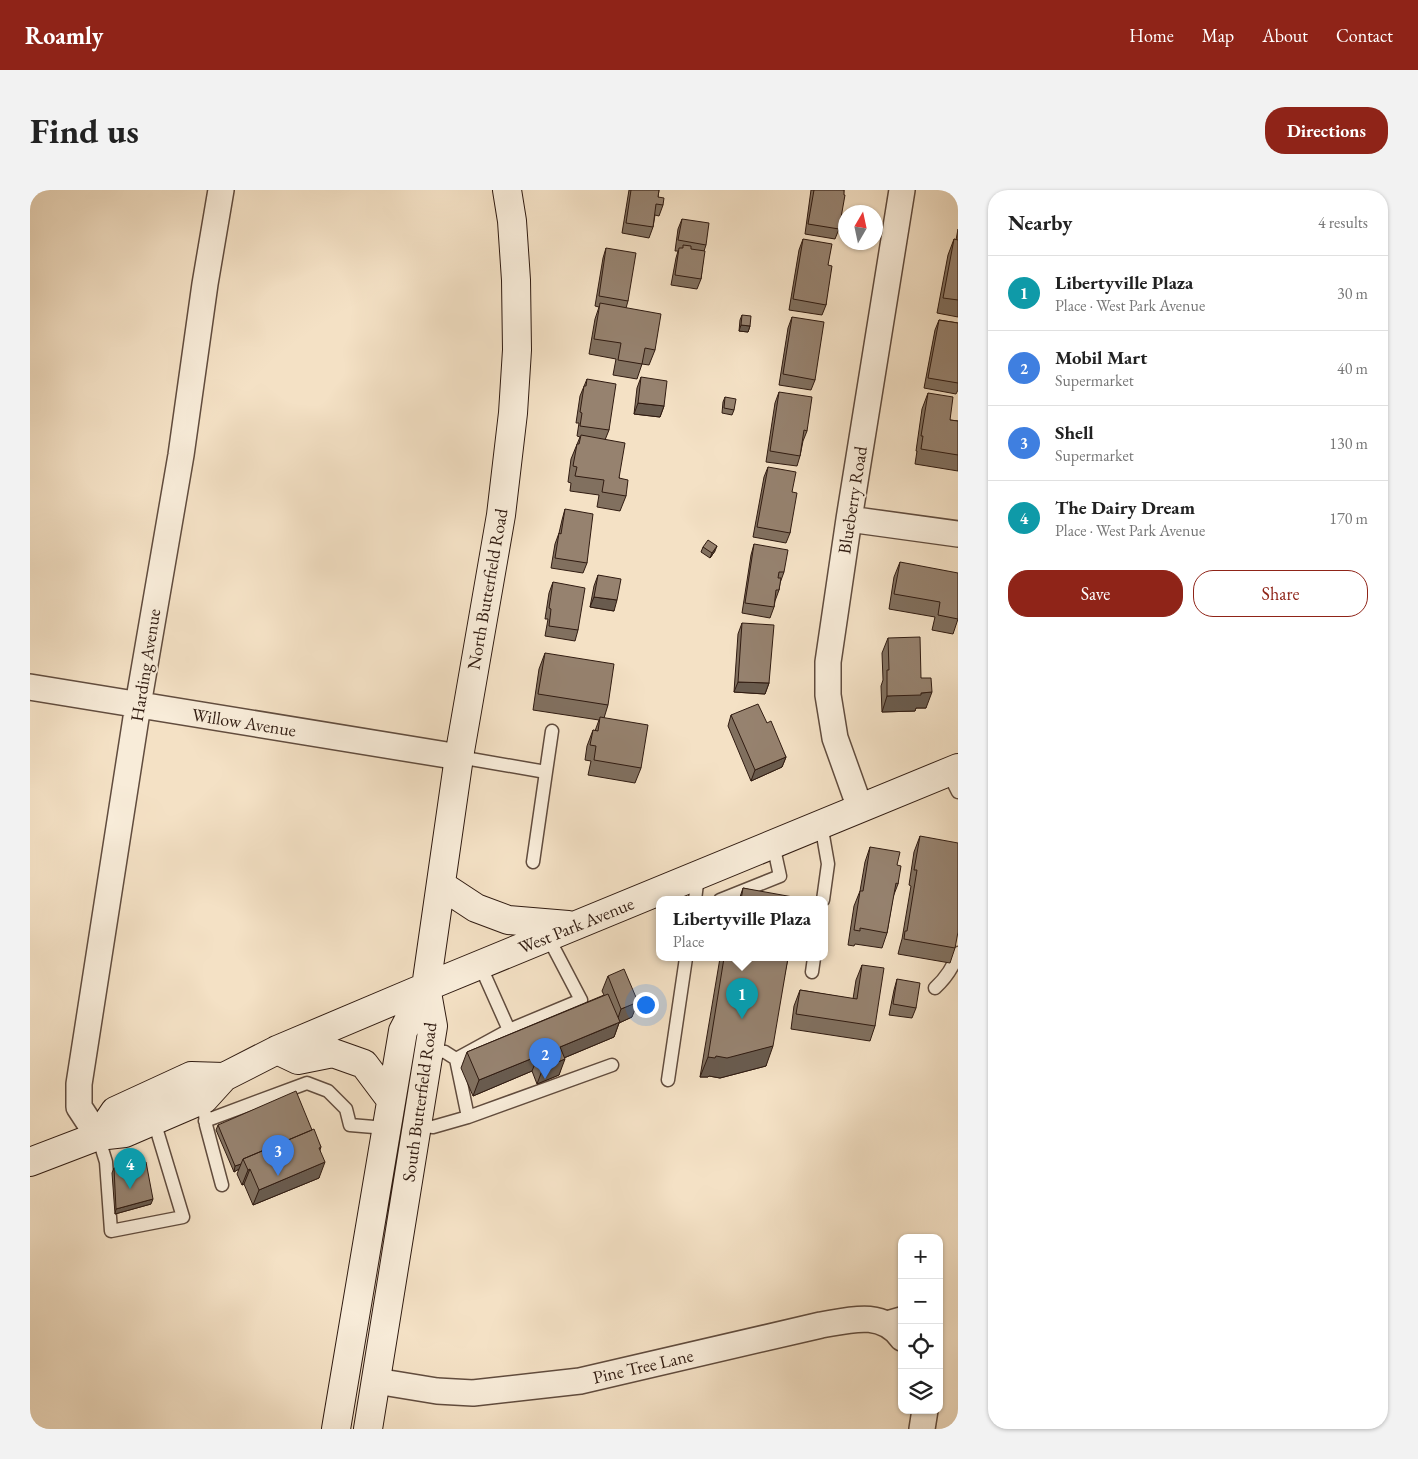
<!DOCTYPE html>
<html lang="en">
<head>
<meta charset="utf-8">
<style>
	body { margin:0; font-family:"EB Garamond",serif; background:#f2f2f2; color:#222 }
	.controls { position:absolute; right:15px; bottom:15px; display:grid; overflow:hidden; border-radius:10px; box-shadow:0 1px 4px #0004 }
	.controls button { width:45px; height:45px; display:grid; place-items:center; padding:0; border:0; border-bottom:1px solid #e0e0e0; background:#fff; color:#222; font:25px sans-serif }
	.compass { position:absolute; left:808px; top:15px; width:45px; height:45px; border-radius:50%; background:#fff; box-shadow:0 1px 4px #0004; rotate:9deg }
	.you { position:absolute; left:615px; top:814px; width:18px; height:18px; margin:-12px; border:4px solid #fff; border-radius:50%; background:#1a73e8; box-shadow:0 0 0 8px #1a73e833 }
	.badge { display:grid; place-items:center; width:32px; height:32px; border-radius:50%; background:#8f2418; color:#fff; font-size:16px; font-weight:700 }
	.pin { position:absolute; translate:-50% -41px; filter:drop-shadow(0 1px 2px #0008) }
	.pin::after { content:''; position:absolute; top:26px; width:18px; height:15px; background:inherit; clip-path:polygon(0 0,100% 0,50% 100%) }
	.popup { position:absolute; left:626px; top:706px; width:172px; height:65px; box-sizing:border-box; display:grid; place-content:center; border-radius:10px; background:#fff; filter:drop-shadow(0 1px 4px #0005); font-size:16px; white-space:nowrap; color:#767676 }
	.popup b { font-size:19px; color:#222 }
	.popup::after { content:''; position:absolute; left:50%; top:100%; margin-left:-10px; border:10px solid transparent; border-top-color:#fff }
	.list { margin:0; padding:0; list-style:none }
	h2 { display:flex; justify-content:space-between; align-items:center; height:65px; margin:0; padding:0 20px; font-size:21px }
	h2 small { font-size:16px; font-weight:400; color:#767676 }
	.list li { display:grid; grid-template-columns:32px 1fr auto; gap:15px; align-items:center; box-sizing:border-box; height:75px; padding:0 20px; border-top:1px solid #e0e0e0 }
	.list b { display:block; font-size:19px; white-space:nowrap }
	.list p { margin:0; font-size:16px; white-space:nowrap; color:#767676 }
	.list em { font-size:16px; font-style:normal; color:#767676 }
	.actions { display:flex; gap:10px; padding:15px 20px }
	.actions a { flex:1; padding:11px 0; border:1px solid #8f2418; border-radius:20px; text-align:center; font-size:18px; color:#8f2418 }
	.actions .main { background:#8f2418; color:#fff }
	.icon { flex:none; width:28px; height:28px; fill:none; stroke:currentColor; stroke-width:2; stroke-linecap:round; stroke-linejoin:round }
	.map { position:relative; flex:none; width:928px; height:1239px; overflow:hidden; border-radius:20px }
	header { display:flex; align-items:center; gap:30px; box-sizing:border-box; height:70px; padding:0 25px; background:#8f2418; color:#fff }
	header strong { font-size:24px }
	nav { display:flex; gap:28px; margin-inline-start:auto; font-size:18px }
	.intro { display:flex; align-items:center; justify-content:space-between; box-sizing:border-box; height:120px; padding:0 30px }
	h1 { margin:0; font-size:35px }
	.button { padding:12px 22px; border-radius:20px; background:#8f2418; color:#fff; font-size:18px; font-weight:700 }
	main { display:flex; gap:30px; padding:0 30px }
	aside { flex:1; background:#fff; border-radius:20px; box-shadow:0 1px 4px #0004 }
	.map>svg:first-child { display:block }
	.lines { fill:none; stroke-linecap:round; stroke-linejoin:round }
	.service-casing { stroke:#614c3e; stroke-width:15 }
	.minor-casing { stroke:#614c3e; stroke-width:28 }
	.secondary-casing { stroke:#301b11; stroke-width:30 }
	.service { stroke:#f8ecd9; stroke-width:12 }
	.minor { stroke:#f8ecd9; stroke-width:25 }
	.secondary { stroke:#f8ecd9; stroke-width:28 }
	.wall { fill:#81705f; stroke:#301b11 }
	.shaded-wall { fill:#695b4e; stroke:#301b11 }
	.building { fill:#96826f; stroke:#301b11 }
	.labels { text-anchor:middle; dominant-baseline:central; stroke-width:4; stroke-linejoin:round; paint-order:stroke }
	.street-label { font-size:18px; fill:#301b11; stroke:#f8ecd9 }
</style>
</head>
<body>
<header>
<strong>Roamly</strong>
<nav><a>Home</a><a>Map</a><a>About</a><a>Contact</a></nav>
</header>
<div class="intro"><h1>Find us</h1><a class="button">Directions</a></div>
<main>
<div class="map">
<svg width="928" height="1239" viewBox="0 0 928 1239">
	<rect width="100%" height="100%" fill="#f4e1c5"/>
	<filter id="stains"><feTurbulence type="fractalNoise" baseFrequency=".004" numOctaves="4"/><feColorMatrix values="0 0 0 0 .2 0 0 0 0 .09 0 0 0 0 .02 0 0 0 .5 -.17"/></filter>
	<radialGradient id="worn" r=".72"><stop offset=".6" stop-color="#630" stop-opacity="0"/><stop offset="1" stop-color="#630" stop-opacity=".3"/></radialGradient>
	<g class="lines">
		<defs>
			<path id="service" d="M429 567 516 582 522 541
				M918 582 928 602
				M791 634 798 674 793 710
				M503 672 516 582
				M665 710 668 685
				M690 710 750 686 743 654
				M450 775 479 840
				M782 782 784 768
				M905 798C916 788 923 778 928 763
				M399 860 415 862 426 869 479 840 551 810 518 747
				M426 869 438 927
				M638 890 656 768
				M175 924 176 935 192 995
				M175 931 277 893 298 901 316 919 320 935 356 938
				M387 935 403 937 438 927 582 875
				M68 946 76 972 81 1041 153 1027 124 931
				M851 1129 872 1123"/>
			<path id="minor" d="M819 329 928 344
				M0 497 429 567
				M830 618 805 548 798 505V472L819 329 872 0
				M68 946 49 917V894L108 515 151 265 175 94 191 0
				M346 1191 407 1201 443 1203 550 1191 791 1135C820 1130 852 1120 872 1148
				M892 1239 895 1220"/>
			<path id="secondary" d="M411 695 446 718 478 730 538 735
				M247 860 268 870 303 863 334 874 361 910
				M68 946 85 921 161 886 194 887
				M0 972 68 946 95 943 174 909 194 887 247 860 396 797 928 578
				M306 1239 373 841 396 797
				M338 1239 403 836 396 797 429 567 471 325 483 223 487 160 486 90 482 31 477 0"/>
		</defs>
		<use href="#service" class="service-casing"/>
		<use href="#minor" class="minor-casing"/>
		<use href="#secondary" class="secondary-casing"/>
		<use href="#service" class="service"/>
		<use href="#minor" class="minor"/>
		<use href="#secondary" class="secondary"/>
	</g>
	<path class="wall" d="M599 0H629L628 7 633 15 629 26 625 25 623 37 619 48 592 43Z
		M781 0H814L809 39 805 49 775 44Z
		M652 29 676 55 674 61 671 89 667 99 641 95 646 68 648 61H645L648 39Z
		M928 39V127L907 123 918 65 924 49 926 50Z
		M773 49 798 75 796 115 792 125 759 120 769 60Z
		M576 58 598 111 596 118 625 160 619 175 612 174 607 189 583 185 586 169 559 164 565 129 569 117 565 116 573 68Z
		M712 125 720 136 718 142 709 141 710 130Z
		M762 127 785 190 781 200 749 195 758 138Z
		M909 130 928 133V200L926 204 894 198 905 140Z
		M611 187 634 216 630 227 604 224 607 198Z
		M557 189 579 240 575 250 596 306 590 321 567 317 569 305 540 301 541 293 538 292 541 269 550 247 547 246 549 233H546L550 206Z
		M749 202 777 241 773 251 770 266 767 276 736 272 745 213Z
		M898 203 920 230 928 231V281L885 274 887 261H886L892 219Z
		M695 207 704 220 702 225 692 223 693 212Z
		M738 277 762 302 760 343 756 353 723 347 734 287Z
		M535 319 557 373 553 383 521 378 525 354 529 343 532 330Z
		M724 354 754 382 750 393 749 400 745 411 744 417 740 428 712 423 721 365Z
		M673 357 685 361 680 368 671 362Z
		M870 372 928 429 923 444 902 440 905 427 859 419 864 387Z
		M568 385 584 421 560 417 564 396Z
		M523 392 548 440 545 451 515 446 518 429H515L519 403Z
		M712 433 739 493 735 504 704 502 708 444Z
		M858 448 891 488 896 518H886L885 521 852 522 851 496 853 490 852 463Z
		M515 463 578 515 574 528 611 578 605 593 558 585 561 571 555 570 557 556 563 540 565 541 569 530 503 520 509 479Z
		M701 525 737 533 756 567 752 577 721 591 698 536Z
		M890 646 925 758 920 773 868 764 870 756 872 749 881 696 879 695 884 662Z
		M840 657 867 675 868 694 863 707 857 743 852 758 825 754 824 756 818 755 824 716 830 701 835 672Z
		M713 698 762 710H709Z
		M690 768H758L736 876 690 888 679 886 678 887H670Z
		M832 775 845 836 840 851 761 839 764 816 770 800 823 809 826 790Z
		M578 786 602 827 589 833 584 847 534 868 529 885 507 894 502 881 443 906 431 878 437 862 574 805 572 801Z
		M867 789 886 818 882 828 859 825 864 800Z
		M188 935 282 940 291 957 290 960 289 988 223 1015 214 994 212 995 207 984 209 979 204 982 186 940Z
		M84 978 121 1014 85 1024 82 983Z"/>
	<path class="shaded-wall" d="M711 135 720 136 718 142 709 141Z
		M608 213 634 216 630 227 604 224Z
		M687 356 685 361 680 368 682 363Z
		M564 407 587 410 584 421 560 417Z
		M708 492 739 493 735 504 704 502Z
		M902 502 896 518H886L885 521 852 522 857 506Z
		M756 567 752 577 721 591 725 580Z
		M608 812 602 827 589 833 584 847 524 872 530 857 586 834 591 819Z
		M743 856 736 876 690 888 679 886 678 887H670L678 867Z
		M508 866 502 881 443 906 449 890Z
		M535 869 529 885 507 894 513 878Z
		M295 972 289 988 223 1015 229 1000Z
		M211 974 209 979 204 982 205 976Z
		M220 979 214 994 212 995 218 980Z
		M123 1009 121 1014 85 1024 86 1019Z"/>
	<path class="building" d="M601 0H629L628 7 634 8 633 15 626 14 623 37 596 33Z
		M784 0H814V5H815L809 39 778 34Z
		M652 29 679 33 676 55 648 50Z
		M773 49 802 54 798 75 802 76 796 115 763 109Z
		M924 49 928 50V110L913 108Z
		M653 55 661 56V59L675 61 671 89 645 85 649 58H653Z
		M576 58 606 63 598 111 569 106Z
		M570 113 631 124 625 160 615 158 612 174 588 170 591 153 564 149Z
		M712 125 721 126 720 136 711 135Z
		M762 127 794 132 785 190 753 184Z
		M909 130 928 133V193L898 188Z
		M611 187 637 191 634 216 608 213Z
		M557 189 586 194 579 240 550 236 552 223 550 222 554 196H556Z
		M749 202 782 207 777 241 774 240 770 266 740 261Z
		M898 203 923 207 920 230 928 231V265L891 259 893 246H891Z
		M695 207 706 209 704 220 694 218Z
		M551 245 595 253 589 288 598 290 596 306 572 302 574 290 545 286 547 277 543 276 547 254H549Z
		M738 277 766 282 762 302 767 303 760 343 727 337Z
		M535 319 563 324 557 373 525 368 529 343 531 344Z
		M678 350 687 356 682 363 673 357Z
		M724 354 758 360 754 382H749L748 388H751L749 400H746L744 417 715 413Z
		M870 372 928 383V429L908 425 910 412 864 404Z
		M568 385 591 389 587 410 564 407Z
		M523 392 555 398 548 440 519 436 521 419 519 418Z
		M712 433 744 435 739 493 708 492Z
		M890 447 891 488H901L902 502 891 503V505L857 506V480H859L858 448Z
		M515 463 584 474 578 515 508 504Z
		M728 514 737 533 741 531 756 567 725 580 701 525Z
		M570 527 618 535 611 578 564 570 566 556 560 555 563 540 568 541Z
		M890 646 928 653V742L925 758 874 749 875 741H877L887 680H884Z
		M840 657 870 662 867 675 871 676 868 694 866 693 857 743 830 738V741L824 740 830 701H833Z
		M713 698 763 707 762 710H711Z
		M694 768H758L743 856 697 868 686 866 685 868 678 867Z
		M832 775 854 778 845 836 766 824 770 800 827 809Z
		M594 779 608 812 591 819 578 786Z
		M867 789 890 793 886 818 863 814Z
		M578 804 590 832 530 857 535 869 513 878 508 866 449 890 437 862Z
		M266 901 282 940 213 969 211 974 205 976 188 935Z
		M284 939 291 957 289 958 295 972 229 1000 220 979 218 980 213 969Z
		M116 972 123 1009 86 1019 84 978Z"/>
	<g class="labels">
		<g class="street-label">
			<text transform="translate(822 310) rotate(-81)">Blueberry Road</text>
			<text transform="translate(457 399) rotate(-80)">North Butterfield Road</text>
			<text transform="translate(115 475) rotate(-81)">Harding Avenue</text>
			<text transform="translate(214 532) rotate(9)">Willow Avenue</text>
			<text transform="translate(546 735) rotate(-22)">West Park Avenue</text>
			<text transform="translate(389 912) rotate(-82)">South Butterfield Road</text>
			<text transform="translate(613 1176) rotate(-13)">Pine Tree Lane</text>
		</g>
	</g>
	<rect width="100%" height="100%" filter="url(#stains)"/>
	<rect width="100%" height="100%" fill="url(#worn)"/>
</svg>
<div class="controls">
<button>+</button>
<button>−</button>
<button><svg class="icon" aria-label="locate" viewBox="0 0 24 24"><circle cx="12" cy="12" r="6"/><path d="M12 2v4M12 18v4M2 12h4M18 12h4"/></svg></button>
<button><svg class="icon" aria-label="layers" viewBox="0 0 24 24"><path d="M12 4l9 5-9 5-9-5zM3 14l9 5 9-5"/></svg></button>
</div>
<svg class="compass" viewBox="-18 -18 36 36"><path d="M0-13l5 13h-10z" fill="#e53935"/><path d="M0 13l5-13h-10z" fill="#767676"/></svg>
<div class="you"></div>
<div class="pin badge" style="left:712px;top:829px;background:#0f9aa8">1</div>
<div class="popup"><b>Libertyville Plaza</b>Place</div>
<div class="pin badge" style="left:515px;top:889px;background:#3f7fe0">2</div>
<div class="pin badge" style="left:248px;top:986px;background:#3f7fe0">3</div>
<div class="pin badge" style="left:100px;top:999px;background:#0f9aa8">4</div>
</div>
<aside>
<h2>Nearby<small>4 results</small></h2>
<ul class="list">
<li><span class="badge" style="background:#0f9aa8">1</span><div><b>Libertyville Plaza</b><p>Place · West Park Avenue</p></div><em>30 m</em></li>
<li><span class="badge" style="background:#3f7fe0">2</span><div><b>Mobil Mart</b><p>Supermarket</p></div><em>40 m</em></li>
<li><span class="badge" style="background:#3f7fe0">3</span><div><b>Shell</b><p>Supermarket</p></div><em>130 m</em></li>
<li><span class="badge" style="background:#0f9aa8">4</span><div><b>The Dairy Dream</b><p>Place · West Park Avenue</p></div><em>170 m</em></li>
</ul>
<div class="actions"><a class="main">Save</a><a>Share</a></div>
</aside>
</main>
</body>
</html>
